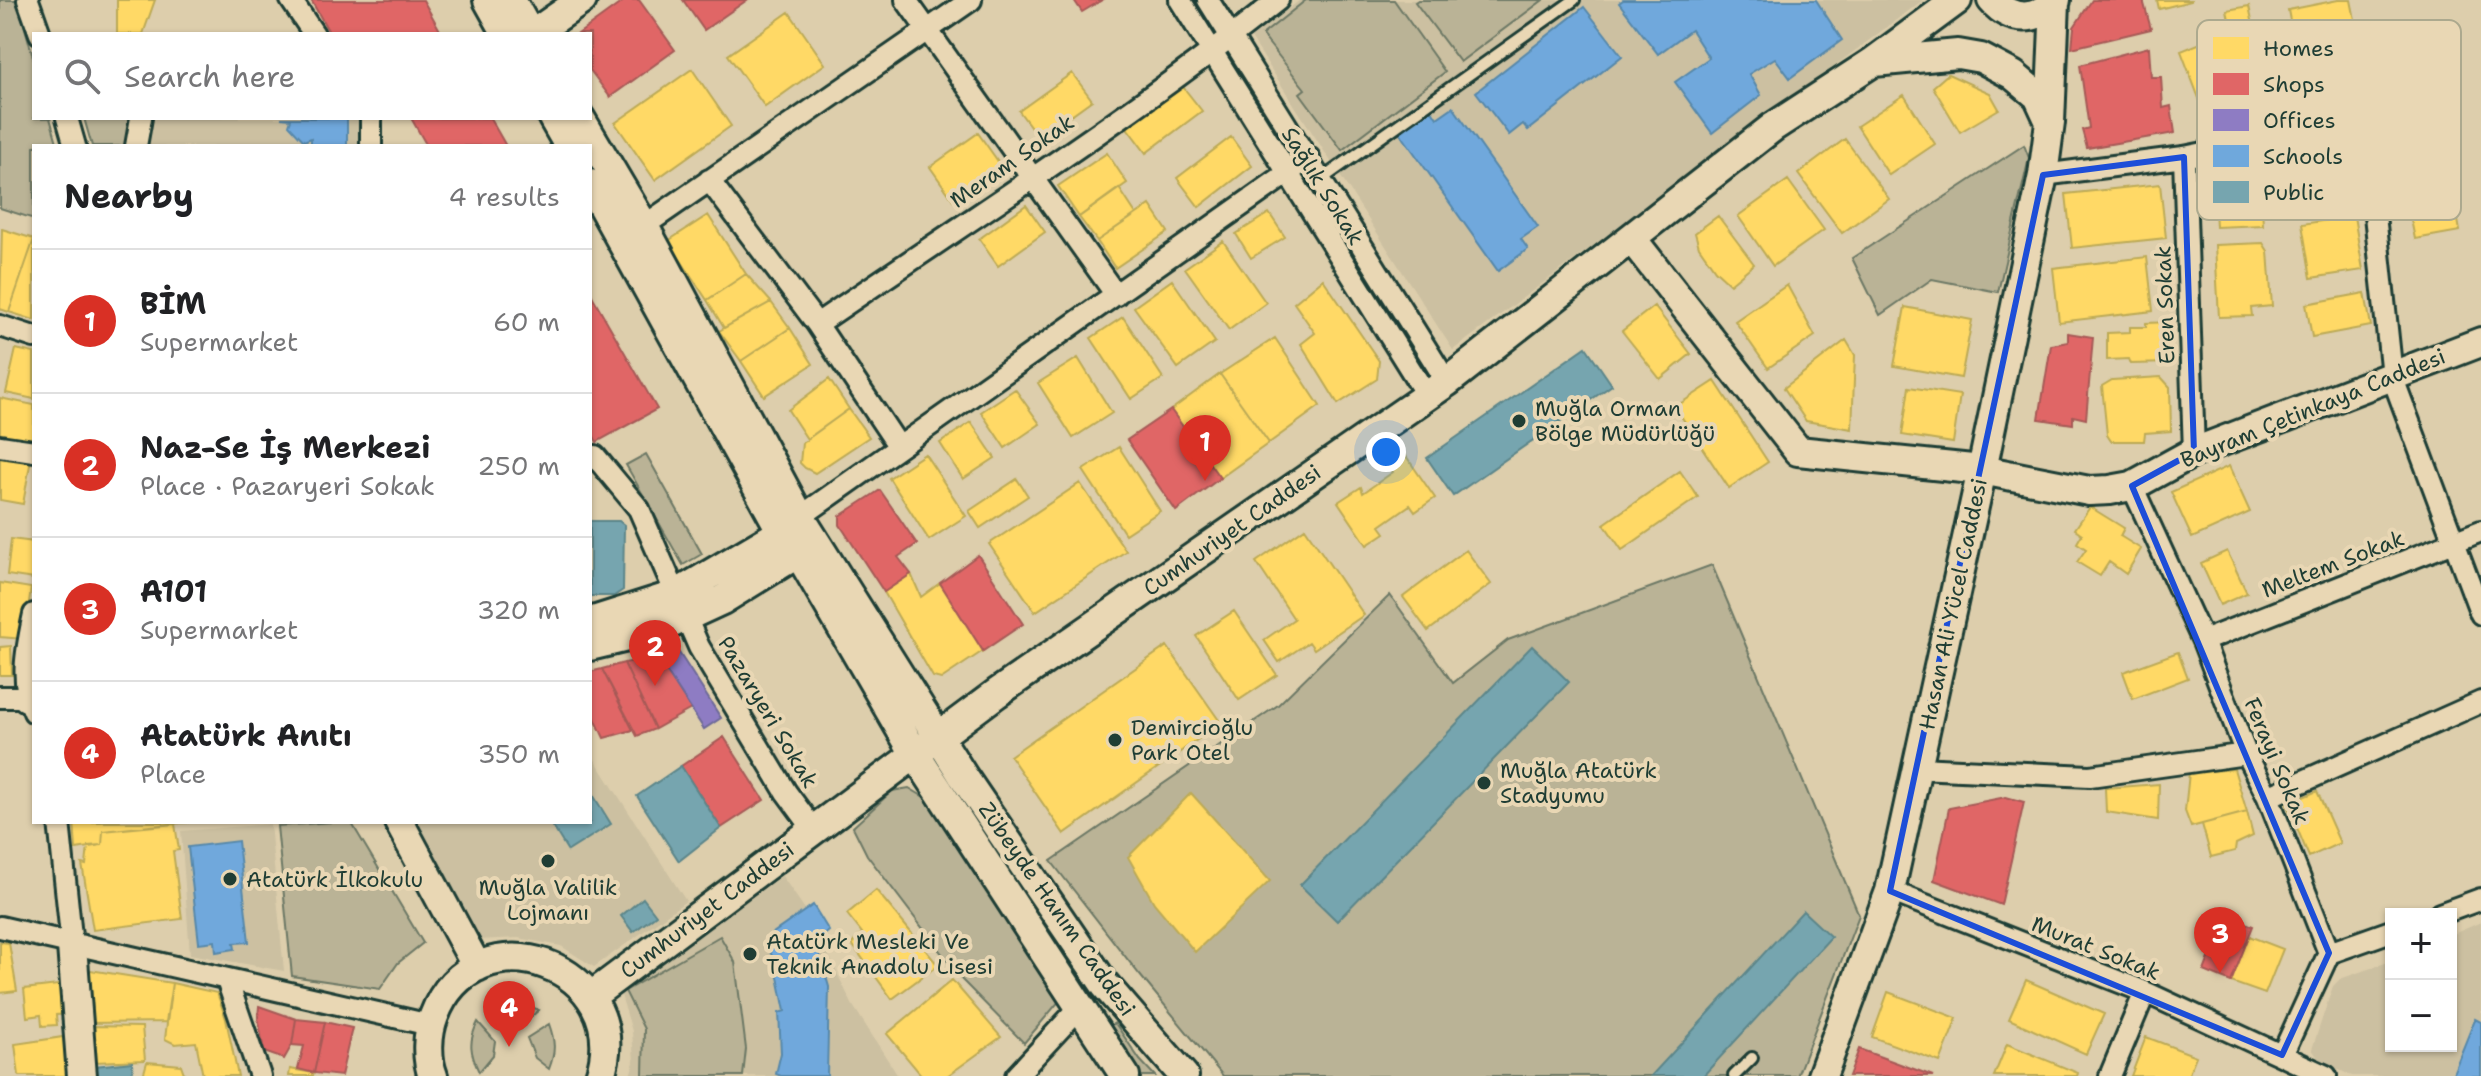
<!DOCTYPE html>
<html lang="en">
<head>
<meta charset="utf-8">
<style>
	body { margin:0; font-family:"Shantell Sans",sans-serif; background:#f6f6f6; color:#202124 }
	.controls { position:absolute; right:24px; bottom:24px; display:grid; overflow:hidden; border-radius:0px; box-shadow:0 2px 6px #0004 }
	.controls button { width:72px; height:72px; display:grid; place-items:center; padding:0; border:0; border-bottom:2px solid #e0e0e0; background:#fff; color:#202124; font:40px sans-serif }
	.you { position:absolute; left:1386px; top:452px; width:28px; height:28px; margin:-20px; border:6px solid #fff; border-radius:50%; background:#1a73e8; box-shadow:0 0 0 12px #1a73e833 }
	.badge { display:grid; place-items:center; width:52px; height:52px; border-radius:50%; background:#d93025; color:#fff; font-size:26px; font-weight:700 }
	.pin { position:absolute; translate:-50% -66px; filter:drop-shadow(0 2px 4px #0008) }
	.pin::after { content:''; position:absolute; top:42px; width:28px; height:24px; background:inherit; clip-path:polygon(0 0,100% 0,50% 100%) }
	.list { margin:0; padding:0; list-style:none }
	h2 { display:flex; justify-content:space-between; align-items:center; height:104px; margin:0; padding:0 32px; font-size:34px }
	h2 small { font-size:26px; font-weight:400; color:#757577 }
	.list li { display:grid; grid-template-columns:52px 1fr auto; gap:24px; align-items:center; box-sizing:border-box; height:144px; padding:0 32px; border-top:2px solid #e0e0e0 }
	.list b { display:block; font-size:30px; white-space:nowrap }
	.list p { margin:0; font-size:26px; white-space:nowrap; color:#757577 }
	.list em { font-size:26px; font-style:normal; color:#757577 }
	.icon { flex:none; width:44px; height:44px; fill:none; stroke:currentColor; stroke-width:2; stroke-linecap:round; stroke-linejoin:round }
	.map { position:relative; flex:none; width:2481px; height:1076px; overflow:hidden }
	.search { position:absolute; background:#fff; box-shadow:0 2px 6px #0004; left:32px; top:32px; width:560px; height:88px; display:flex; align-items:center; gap:20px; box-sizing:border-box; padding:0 28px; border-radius:0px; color:#757577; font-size:30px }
	.panel { position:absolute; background:#fff; box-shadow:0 2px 6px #0004; left:32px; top:144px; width:560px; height:680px; border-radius:0px }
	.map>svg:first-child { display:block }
	.built { fill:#ccc0a1 }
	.green { fill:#bab396; stroke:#6c7865; stroke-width:2 }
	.homes { fill:#ffd966; stroke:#bcaa57; stroke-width:2 }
	.shops { fill:#e06666; stroke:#a65a57; stroke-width:2 }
	.offices { fill:#8e7cc3; stroke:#6d6998; stroke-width:2 }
	.schools { fill:#6fa8dc; stroke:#5788aa; stroke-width:2 }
	.public { fill:#76a5af; stroke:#5c868a; stroke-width:2 }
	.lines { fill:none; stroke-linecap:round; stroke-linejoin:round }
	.lane-casing { stroke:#1f3d34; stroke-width:16 }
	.street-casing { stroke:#1f3d34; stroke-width:26 }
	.secondary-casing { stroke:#1f3d34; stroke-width:34 }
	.lane { stroke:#e9d7b4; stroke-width:10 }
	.street { stroke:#e9d7b4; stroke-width:20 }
	.secondary { stroke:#e9d7b4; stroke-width:28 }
	.marked { fill:none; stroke:#1d4ed8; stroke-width:6; stroke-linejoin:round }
	.poi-dot { fill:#1f3d34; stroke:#e9d7b4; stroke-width:3 }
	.labels { text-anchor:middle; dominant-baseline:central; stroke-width:8; stroke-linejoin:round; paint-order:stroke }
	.street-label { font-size:22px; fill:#1f3d34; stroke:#e9d7b4 }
	.poi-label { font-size:22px; fill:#1f3d34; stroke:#e9d7b4; text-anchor:start }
	.key { fill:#e9d7b4; stroke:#aca98e; stroke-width:2 }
	.key-label { font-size:22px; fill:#1f3d34 }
</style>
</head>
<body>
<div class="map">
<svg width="2481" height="1076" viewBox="0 0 2481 1076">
	<rect width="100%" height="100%" fill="#ddceac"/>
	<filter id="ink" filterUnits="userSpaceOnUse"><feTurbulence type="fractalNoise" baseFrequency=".0125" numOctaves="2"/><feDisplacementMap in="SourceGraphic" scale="16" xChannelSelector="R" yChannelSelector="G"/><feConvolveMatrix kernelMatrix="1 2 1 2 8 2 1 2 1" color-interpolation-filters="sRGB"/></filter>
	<g filter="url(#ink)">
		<path class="built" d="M1300 0H1923L1453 350 1251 38Z
			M155 118H359L360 146H147Z
			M590 752 686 901 594 967 561 946 518 938 478 940 415 822H590Z
			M270 824 284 971 190 954 181 831Z
			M782 876 809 915 852 1004 898 1076H630L634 1062 632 1031 620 992Z
			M2481 922V1076H2352L2320 1061 2312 1049 2333 986 2340 979 2391 961V1046H2451V935Z"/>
		<path class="green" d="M0 0H17L34 60V118H50L58 146H34V219L0 208Z
			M1306 0H1394L1445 72 1342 150 1300 93 1305 89 1262 35Z
			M1418 0H1543L1460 62 1415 2Z
			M84 118H132L126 146H92Z
			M2024 145 2029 158 1998 292 1932 279 1880 315 1852 258Z
			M646 454 702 554 683 565 626 465Z
			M1712 565 1859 915 1797 1076H1223L1139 974 1051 861 1278 705 1390 595 1453 683 1508 640Z
			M909 788 929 800 1061 999 1024 1043 962 980 867 855 853 827 892 791Z
			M332 822H351L423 943 398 963 380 989 292 976 277 826Z
			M720 936 735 962 746 1049 743 1076H643L644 1029 625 991Z
			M507 1003H522L539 1010 518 1028H505L488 1010Z
			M478 1022 495 1041 493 1055 479 1072C470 1053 468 1041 478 1022Z
			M1115 1023 1140 1060 1155 1076H1139L1109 1026Z
			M549 1024C555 1041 556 1051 549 1069L535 1058 527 1038Z"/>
		<path class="homes" d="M117 0H155L143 34H117Z
			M2157 0H2191V1L2159 9Z
			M2338 0H2351L2358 34 2295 47 2288 10Z
			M2249 6 2258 48 2236 53 2227 10Z
			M789 12 825 64 765 107 728 55Z
			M2213 38 2240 110 2208 122 2181 51Z
			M692 69 731 126 655 180 615 123Z
			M1072 73 1092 100 1039 138 1019 111Z
			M1948 74 1990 93 1999 109 1960 132 1933 87Z
			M1180 83 1202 111 1146 153 1125 125Z
			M1904 95 1935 144 1889 175 1857 126Z
			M978 133 1002 167 954 201 930 167Z
			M1231 137 1252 166 1199 207 1177 178Z
			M1845 139 1889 199 1842 233 1798 174Z
			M1107 153 1127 183 1079 217 1058 186Z
			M2260 169 2263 225 2216 227 2213 171Z
			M1788 180 1824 230 1773 266 1738 216Z
			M2451 181 2460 231 2415 239 2405 190Z
			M2160 184 2166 238 2072 248 2066 194Z
			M1119 188 1136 214 1097 241 1079 217Z
			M1026 205 1045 232 998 266 979 239Z
			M1150 205 1168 232 1115 268 1097 241Z
			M1269 213 1285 237 1251 258 1236 234Z
			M708 215 746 274 707 300 668 241Z
			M1718 216 1754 264 1730 284 1715 270 1699 247 1695 233Z
			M2354 216 2363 270 2311 278 2302 224Z
			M2 229 34 239 9 312 0 309Z
			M34 239V320L9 312Z
			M1223 241 1266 303 1229 330 1185 268Z
			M2263 243 2268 251 2272 306 2251 308 2252 316 2219 317 2215 245Z
			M2147 257 2153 311 2059 322 2053 268Z
			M746 274 771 302 724 328 707 300Z
			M1323 279 1379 361 1377 379 1338 404 1301 344 1315 333 1294 303Z
			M1172 280 1215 342 1178 368 1134 307Z
			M1787 285 1815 336 1768 368 1735 321Z
			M2365 293 2371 326 2312 337 2306 304Z
			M771 302 790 328 741 361 719 331Z
			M1654 306 1691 354 1660 379 1622 331Z
			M1905 307 1972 320 1961 378 1894 366Z
			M1123 317 1163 378 1131 399 1091 338Z
			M2170 322 2171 363 2131 364 2129 359 2107 360V333L2130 332V327H2146V323Z
			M790 328 813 364 764 396 741 361Z
			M1275 338 1320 406 1269 443 1220 374Z
			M1846 340 1855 355 1852 429 1806 421 1784 388Z
			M16 349 34 353V399L6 393Z
			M1078 358 1112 413 1073 438 1038 383Z
			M1220 374 1269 443 1220 478 1171 410Z
			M2161 377 2170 387 2171 431 2145 433 2144 441H2111L2107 435 2102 386 2112 380Z
			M829 379 849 409 807 439 788 410Z
			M1715 381 1768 462 1729 488 1675 407Z
			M1909 387 1960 395 1953 443 1902 435Z
			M1015 389 1040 424 1005 448 981 412Z
			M0 398 34 405V444L0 437Z
			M849 409 869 437 815 473 805 468 800 463 802 443Z
			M971 422 995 458 963 479 940 443Z
			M1119 447 1160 511 1125 534 1083 470Z
			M0 453 31 459 23 504 0 500Z
			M925 454 966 516 929 540 889 478Z
			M1406 456 1435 498 1415 512 1410 505 1380 526 1385 533 1367 545 1338 502 1361 487 1363 493 1393 472 1390 468Z
			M2229 466 2250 512 2192 538 2171 492Z
			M1680 471 1698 497 1622 550 1604 524Z
			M1017 479 1028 496 980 528 969 511Z
			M1080 483 1126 551 1035 612 989 544Z
			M2090 507 2124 528 2120 536 2141 549 2126 574 2109 562 2100 576 2077 562 2086 549 2077 543 2082 534 2075 529Z
			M1305 528 1364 615 1314 649 1309 642 1279 662 1264 640 1294 619 1256 562Z
			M11 539 34 542V579L7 575Z
			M1466 550 1491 584 1428 631 1403 597Z
			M2227 551 2247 593 2220 605 2201 563Z
			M911 574 921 597 940 583 983 651 941 679 933 677 884 592Z
			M0 583 31 588 24 639 0 637Z
			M1234 611 1277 675 1239 700 1196 636Z
			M11 646 12 675H0V647Z
			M1167 646 1221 723 1064 834 1010 756Z
			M2178 652 2188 678 2133 699 2123 672Z
			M2234 769 2247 812 2191 827 2185 811 2189 773Z
			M2159 784 2158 820 2106 812 2105 788Z
			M2317 791 2340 843 2309 857 2287 804Z
			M1191 793 1270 881 1195 952 1154 903 1128 857Z
			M2247 812 2253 836 2236 844 2235 851 2211 857 2202 824Z
			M74 822H190L103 831 102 845 76 849Z
			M175 824 179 850 173 851 182 919 93 930 82 864 86 865 88 846 102 845 103 831Z
			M876 890 938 965 892 999 852 944 862 933 847 914Z
			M2249 936 2283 949 2265 994 2231 982Z
			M0 942 9 943 17 991 0 993Z
			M84 969 172 983 166 1022 88 1023Z
			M952 980 1001 1037 947 1076H922L887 1034Z
			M2026 980 2104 1014 2086 1054 2009 1019Z
			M172 983 217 993 226 1019 238 1076H203L196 1042 175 1044 165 1039Z
			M66 984 70 1014 56 1015 57 1025 42 1026 41 1015 27 1017 24 989Z
			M1888 992 1957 1018 1940 1062 1872 1037Z
			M93 1026 142 1027 145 1060 94 1062Z
			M63 1037 69 1076H19L15 1044Z
			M2146 1037 2196 1056 2188 1076H2131Z
			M2007 1044 2078 1073 2077 1076H1994Z
			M147 1062 181 1065 185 1076H143Z
			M290 1069 314 1073 313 1076H289Z"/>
		<path class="shops" d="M311 0H423L442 34H330Z
			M625 0H639L675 50 610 97 590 70V34H578Z
			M683 0H747L704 30Z
			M1074 0H1102L1082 12Z
			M2092 0H2143L2151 29 2072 48 2074 27Z
			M2149 47 2151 77H2161L2163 108 2171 106 2175 133 2087 148 2082 130 2089 128 2080 65Z
			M411 118H490L506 146H427Z
			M590 292 657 409 597 442 590 430Z
			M2068 333 2093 337 2086 419 2073 416V424L2039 419 2051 345 2068 342Z
			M1171 410 1220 478 1176 511 1127 440Z
			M880 490 917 544 898 557 911 574 884 592 840 525V516Z
			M978 555 1023 624 983 651 940 583Z
			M657 657 691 709 655 729 624 663Z
			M624 663 655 729 637 736 602 669Z
			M602 669 633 730 604 738 590 708V672Z
			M724 737 764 800 721 828 681 766Z
			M2006 797 2024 802 2001 905 1934 880 1949 808Z
			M2226 915 2253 926 2231 982 2204 971Z
			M259 1006 296 1019 292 1045 284 1059 264 1052 258 1018Z
			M296 1019 325 1022 314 1073 298 1069 304 1046 292 1045Z
			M325 1022 352 1028 341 1076 314 1073Z
			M1859 1049 1933 1076H1849Z"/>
		<path class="offices" d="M674 645 721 718 704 729 657 657Z"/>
		<path class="schools" d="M1623 0H1816L1842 40 1790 78 1775 58 1749 74 1761 95 1712 133 1675 82 1709 58 1691 30 1658 54 1619 3Z
			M1584 7 1622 56 1528 130 1523 124 1509 135 1476 92Z
			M1430 107 1437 118 1453 107 1538 227 1521 239 1528 249 1498 271 1398 130Z
			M281 118H347V146H311V138L304 141 289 125 291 119Z
			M238 841 249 942 234 943 235 949 216 952 215 941 199 943 188 847Z
			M813 905 829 931 816 942 829 987 827 1076H781L776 1074 781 1053 779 1013 785 1011 777 972 766 938Z
			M2475 1019 2481 1022V1076H2452Z"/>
		<path class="public" d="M1586 347 1612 385 1453 496 1427 458Z
			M590 521H619L624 525 623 590 614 596H590Z
			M1532 646 1569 682 1337 921 1300 885Z
			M681 766 721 828 679 861 637 796Z
			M590 790 611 824 568 851 550 822H590Z
			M643 898 656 915 633 932 621 916Z
			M1803 911 1831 937 1703 1076H1651Z
			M132 1062 133 1076H96L95 1066Z"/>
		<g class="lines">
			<defs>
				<path id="lane" d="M1322 179 1574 0
					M1734 1076 1752 1058"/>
				<path id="street" d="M28 0 40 34
					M291 0 314 34
					M906 0 1116 295
					M1180 0 1427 396
					M1208 0 1447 382
					M67 118 75 146
					M371 118V146
					M136 146 141 118
					M2184 157 2194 452
					M2043 175 2184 157 2359 122 2366 130 2392 376 2481 614
					M709 180 817 324 899 447
					M635 232 971 0
					M817 324C972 218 1131 117 1278 0
					M0 326 34 337
					M0 446 34 451
					M590 456H595L639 509 699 647 786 792 814 830
					M2132 486 2203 641 2246 754 2268 797 2329 953 2282 1055
					M800 517 1309 158
					M34 614C27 648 19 680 34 712
					M2203 641 2481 531
					M0 697H27
					M1917 768 2090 776 2246 754
					M2268 797 2481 702
					M59 822 72 946
					M1890 891 2145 992 2326 1076
					M2440 914 2481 899
					M0 927 430 1025
					M2329 953 2391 931
					M227 980 260 1076
					M1016 1076 1080 1007
					M2110 1076 2145 992"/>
				<path id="secondary" d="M488 0 507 34
					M511 0 530 34
					M1992 0C2011 22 2038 22 2056 0
					M533 34 582 0
					M1874 62 1958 54 1981 58 2013 75 2038 96 2050 122
					M553 118 569 146
					M580 118 644 226 800 517 963 776 1105 985 1184 1076
					M590 184 782 532 799 554 915 754 1125 1076
					M1632 239 1798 451 1982 470 2089 491 2110 490 2132 486 2194 452 2481 342
					M590 622 675 595 782 532 795 520
					M590 646 657 630 722 600 813 544
					M27 697H34
					M399 822 477 967
					M72 946 82 1076
					M590 997 997 693 1447 382 1773 127 1873 62 1957 0
					M433 1076C426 1058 427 1034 434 1016 475 908 636 966 600 1076
					M1822 1076 1890 891 1982 470 2043 175 2050 122 2055 2"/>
			</defs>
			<use href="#lane" class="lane-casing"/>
			<use href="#street" class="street-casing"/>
			<use href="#secondary" class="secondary-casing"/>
			<use href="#lane" class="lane"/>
			<use href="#street" class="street"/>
			<use href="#secondary" class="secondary"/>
		</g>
	</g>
	<path class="marked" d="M2184 157 2194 452 2132 486 2329 953 2282 1055 1890 891 2043 175Z"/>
	<g class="poi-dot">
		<circle cx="1519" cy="421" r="8"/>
		<circle cx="1115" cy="740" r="8"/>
		<circle cx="1484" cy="783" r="8"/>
		<circle cx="548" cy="861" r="8"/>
		<circle cx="230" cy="879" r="8"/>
		<circle cx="750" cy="954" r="8"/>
	</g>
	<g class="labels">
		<g class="street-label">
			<text transform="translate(1012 161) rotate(-35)">Meram Sokak</text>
			<text transform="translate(1323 186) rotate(58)">Sağlık Sokak</text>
			<text transform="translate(2165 305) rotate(-92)">Eren Sokak</text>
			<text transform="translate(2313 408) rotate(-22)">Bayram Çetinkaya Caddesi</text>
			<text transform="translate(1232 530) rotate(-35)">Cumhuriyet Caddesi</text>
			<text transform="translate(2333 564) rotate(-21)">Meltem Sokak</text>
			<text transform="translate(1953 604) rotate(-78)">Hasan Ali Yücel Caddesi</text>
			<text transform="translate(768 712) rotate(59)">Pazaryeri Sokak</text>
			<text transform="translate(2277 761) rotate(67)">Ferayi Sokak</text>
			<text transform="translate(1057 909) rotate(55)">Zübeyde Hanım Caddesi</text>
			<text transform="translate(707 910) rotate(-37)">Cumhuriyet Caddesi</text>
			<text transform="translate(2096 948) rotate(22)">Murat Sokak</text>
		</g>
		<g class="poi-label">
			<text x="1535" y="408">Muğla Orman<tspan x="1535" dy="25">Bölge Müdürlüğü</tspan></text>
			<text x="1131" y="727">Demircioğlu<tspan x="1131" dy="25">Park Otel</tspan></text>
			<text x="1500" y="770">Muğla Atatürk<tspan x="1500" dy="25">Stadyumu</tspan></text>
			<text x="246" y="879">Atatürk İlkokulu</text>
			<text x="548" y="887" text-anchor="middle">Muğla Valilik<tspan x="548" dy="25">Lojmanı</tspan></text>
			<text x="766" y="941">Atatürk Mesleki Ve<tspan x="766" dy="25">Teknik Anadolu Lisesi</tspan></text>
		</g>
	</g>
	<rect x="2197" y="20" width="264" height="200" rx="12" class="key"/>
	<rect x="2213" y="37" width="36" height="22" fill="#ffd966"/>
	<rect x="2213" y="73" width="36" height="22" fill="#e06666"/>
	<rect x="2213" y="109" width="36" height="22" fill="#8e7cc3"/>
	<rect x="2213" y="145" width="36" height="22" fill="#6fa8dc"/>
	<rect x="2213" y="181" width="36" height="22" fill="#76a5af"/>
	<g class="key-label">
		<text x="2263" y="56">Homes</text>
		<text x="2263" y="92">Shops</text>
		<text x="2263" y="128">Offices</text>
		<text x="2263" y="164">Schools</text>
		<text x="2263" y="200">Public</text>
	</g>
</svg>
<div class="controls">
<button>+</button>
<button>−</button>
</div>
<div class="you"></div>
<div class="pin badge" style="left:1205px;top:481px">1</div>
<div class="pin badge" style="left:655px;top:686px">2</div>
<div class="pin badge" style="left:2220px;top:973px">3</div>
<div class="pin badge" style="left:509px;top:1047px">4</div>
<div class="search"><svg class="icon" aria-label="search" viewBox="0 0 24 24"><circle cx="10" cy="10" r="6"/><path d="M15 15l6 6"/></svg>Search here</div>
<section class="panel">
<h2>Nearby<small>4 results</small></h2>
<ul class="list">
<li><span class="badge">1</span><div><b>BİM</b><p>Supermarket</p></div><em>60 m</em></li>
<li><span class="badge">2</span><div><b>Naz-Se İş Merkezi</b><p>Place · Pazaryeri Sokak</p></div><em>250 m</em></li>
<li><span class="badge">3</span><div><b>A101</b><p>Supermarket</p></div><em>320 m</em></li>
<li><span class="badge">4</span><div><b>Atatürk Anıtı</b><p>Place</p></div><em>350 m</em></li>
</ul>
</section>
</div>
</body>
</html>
